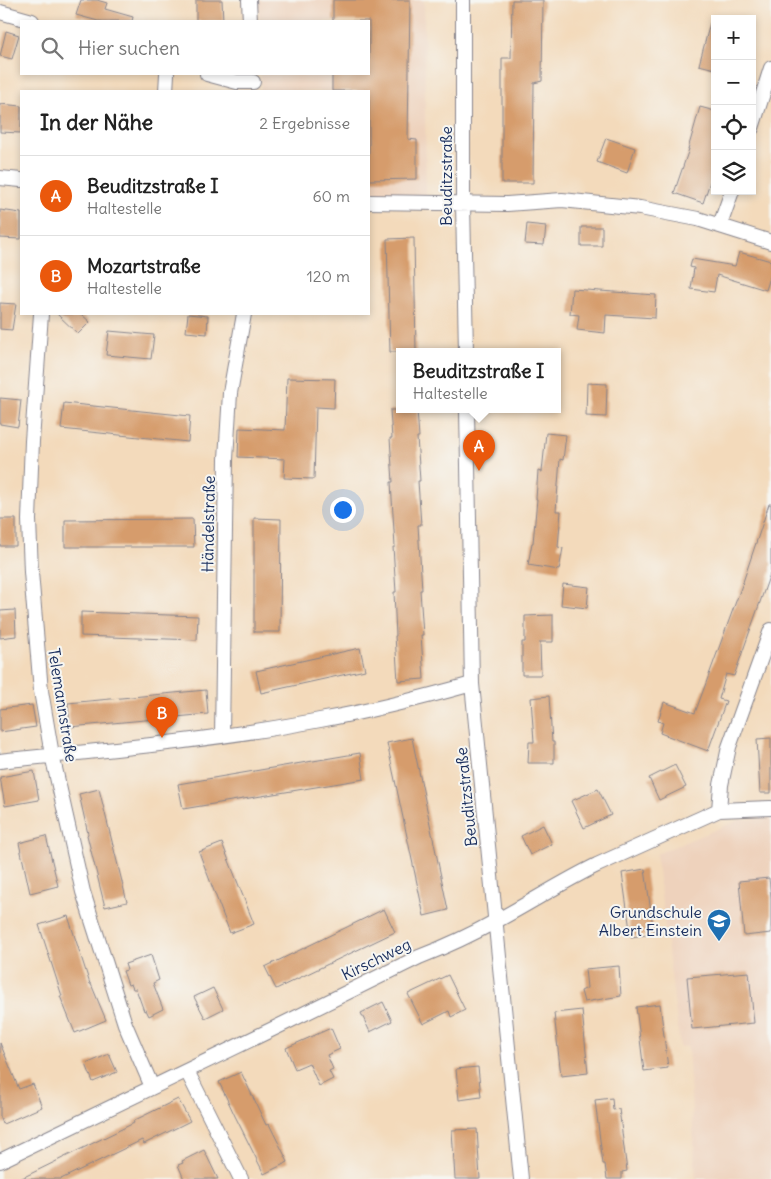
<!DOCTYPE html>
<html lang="de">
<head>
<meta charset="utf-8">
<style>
	body { margin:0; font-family:Delius,sans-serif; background:#f6f6f6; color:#222 }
	.controls { position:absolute; right:15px; top:15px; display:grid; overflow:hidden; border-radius:0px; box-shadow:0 2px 8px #0003 }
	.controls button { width:45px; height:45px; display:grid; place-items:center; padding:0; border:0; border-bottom:1px solid #e0e0e0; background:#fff; color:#222; font:25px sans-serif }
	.you { position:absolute; left:342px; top:509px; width:18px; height:18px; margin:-12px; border:4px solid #fff; border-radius:50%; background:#1a73e8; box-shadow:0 0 0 8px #1a73e833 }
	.badge { display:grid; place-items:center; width:32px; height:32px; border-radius:50%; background:#ea580c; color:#fff; font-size:16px; font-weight:700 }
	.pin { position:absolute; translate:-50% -41px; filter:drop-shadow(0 1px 2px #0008) }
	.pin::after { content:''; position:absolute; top:26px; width:18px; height:15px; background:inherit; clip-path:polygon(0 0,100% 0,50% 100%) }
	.popup { position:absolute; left:396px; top:348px; width:165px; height:65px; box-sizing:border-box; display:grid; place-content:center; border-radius:0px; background:#fff; filter:drop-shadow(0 1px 4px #0005); font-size:16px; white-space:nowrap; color:#767676 }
	.popup b { font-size:19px; color:#222 }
	.popup::after { content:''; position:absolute; left:50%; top:100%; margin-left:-10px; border:10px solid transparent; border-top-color:#fff }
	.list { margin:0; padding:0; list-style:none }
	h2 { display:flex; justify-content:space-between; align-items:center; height:65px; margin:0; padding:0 20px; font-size:21px }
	h2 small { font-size:16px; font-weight:400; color:#767676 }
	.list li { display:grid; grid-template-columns:32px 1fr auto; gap:15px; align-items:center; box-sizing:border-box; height:80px; padding:0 20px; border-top:1px solid #e0e0e0 }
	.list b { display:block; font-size:19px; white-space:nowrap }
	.list p { margin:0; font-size:16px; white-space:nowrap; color:#767676 }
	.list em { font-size:16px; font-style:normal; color:#767676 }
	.icon { flex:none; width:28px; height:28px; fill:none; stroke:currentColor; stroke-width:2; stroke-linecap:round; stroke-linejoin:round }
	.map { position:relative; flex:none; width:771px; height:1179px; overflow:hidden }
	.search { position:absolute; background:#fff; box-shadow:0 2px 8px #0003; left:20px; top:20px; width:350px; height:55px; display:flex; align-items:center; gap:12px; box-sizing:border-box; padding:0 18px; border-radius:0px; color:#767676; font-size:19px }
	.panel { position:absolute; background:#fff; box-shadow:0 2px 8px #0003; left:20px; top:90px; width:350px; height:225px; border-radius:0px }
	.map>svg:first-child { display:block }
	.built { fill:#eed2bc }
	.building { fill:#d69c6c }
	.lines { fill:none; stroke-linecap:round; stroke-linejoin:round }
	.minor-casing { stroke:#87848c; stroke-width:16 }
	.minor { stroke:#fff; stroke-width:14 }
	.labels { text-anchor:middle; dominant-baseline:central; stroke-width:4; stroke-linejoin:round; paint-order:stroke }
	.street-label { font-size:16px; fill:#1b2f5e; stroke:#f6f6f2 }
	.poi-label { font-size:16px; fill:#1b2f5e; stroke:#f6f6f2; text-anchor:end }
</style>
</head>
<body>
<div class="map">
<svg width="771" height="1179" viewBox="0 0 771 1179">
	<rect width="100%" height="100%" fill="#f6f6f2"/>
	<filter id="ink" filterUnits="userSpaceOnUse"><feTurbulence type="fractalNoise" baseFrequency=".02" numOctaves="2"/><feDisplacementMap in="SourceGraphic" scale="10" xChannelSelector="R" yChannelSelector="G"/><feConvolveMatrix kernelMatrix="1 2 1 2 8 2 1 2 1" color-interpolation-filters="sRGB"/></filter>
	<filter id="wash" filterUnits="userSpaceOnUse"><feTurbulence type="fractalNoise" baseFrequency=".0096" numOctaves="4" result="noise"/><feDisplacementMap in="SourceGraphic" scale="20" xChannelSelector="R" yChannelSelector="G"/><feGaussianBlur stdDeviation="1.12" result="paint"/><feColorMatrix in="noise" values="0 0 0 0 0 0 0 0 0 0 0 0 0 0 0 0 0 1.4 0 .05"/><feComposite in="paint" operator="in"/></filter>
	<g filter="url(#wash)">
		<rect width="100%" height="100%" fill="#f3dabb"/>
		<path class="built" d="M259 0H424L426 196H369V91H261V74H369V21H259Z
			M771 818V1179H696L688 1046 680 1047 656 854 739 820Z"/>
		<g id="blocks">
			<path class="building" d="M81 0H97L107 3 105 9 133 17 132 21H98L76 15Z
				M196 0H222L223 21H196Z
				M333 0H410L408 139 417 140V179L369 180V91H332V74H369V21H333Z
				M512 0H543L542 81 534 83 533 183H502V58H511Z
				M710 23 715 24V69L699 65Z
				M6 31 19 35 12 59 0 56Z
				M0 104 21 106V133L0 132Z
				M700 107 715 111V167L703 203 674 193 689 149H688Z
				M606 138 635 148 627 173 597 162Z
				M0 210 21 213V239L0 238Z
				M527 224 546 226 544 245 525 244Z
				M581 227H602V246H581Z
				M414 238 416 352H390L387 239Z
				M739 252 771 261V274L766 290 717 275 714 292 691 289 694 268 690 267 692 259 735 266Z
				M572 289 656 295 655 318 606 315 605 333 577 330 579 315 570 314Z
				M0 303 16 304 12 330 0 329Z
				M57 314H81L90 322 78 334Z
				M188 314 208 316 207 334 186 332Z
				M109 331 154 335 151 359 106 355Z
				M287 378 335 379 334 408 316 407 314 479 284 478 285 459 238 457 239 428 285 430Z
				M587 383 607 384 606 417 586 416Z
				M0 398 21 400 18 427 0 424Z
				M64 403 190 416 188 442 61 429Z
				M390 410H417L419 437H417L420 481H418L421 525H418L422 590H420L423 635H421L424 679 398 681 395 636H396L394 592H396L393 547H395L391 482H393L390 438H392Z
				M546 433 566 435 563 460 560 459 556 511H561L558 547 563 548 559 570 528 565 532 543H533L537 499H536L538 471 542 472Z
				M769 504H771V571L734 676 726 674 719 699 726 701 708 751 660 733 663 723 658 721 664 702 695 713 742 585Z
				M254 518 281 519 280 632H254Z
				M0 519H16V546H0Z
				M193 519 194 547H65V520Z
				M563 584 589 587 587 608 561 605Z
				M15 610 16 636 0 638V611Z
				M81 612 198 616 197 640 81 636Z
				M553 615V642H540L541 675H522V642H525V616Z
				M360 648 365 670 261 693 256 671Z
				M206 690 208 714 70 727 68 703Z
				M549 696 552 742H554V763H528L529 742H534L531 698Z
				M32 705 36 727 0 732V709Z
				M412 738 448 910 424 916 387 743Z
				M771 738V793H760L757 739Z
				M360 753 364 779 183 809 178 784Z
				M675 765 686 787 659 800 649 778Z
				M34 771 39 800 5 806 0 777Z
				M99 789 127 902 105 907 87 835 88 834 79 794Z
				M598 789 611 815 584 828 571 801Z
				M543 825 552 844 530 855 521 836Z
				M46 836 58 886 30 893 19 843Z
				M222 843 254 924 230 933 199 852Z
				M645 869 654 934 631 937 622 873Z
				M769 878 771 898V933L744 936 739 881Z
				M384 909 395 932 276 989 265 967Z
				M68 916 90 984H91L106 1020 75 1033 60 996H62L39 925Z
				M151 955 159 980 153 983 163 1009 149 1016 146 1010 144 1011 136 989H133L131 984 128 985 123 971 127 970 125 964Z
				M619 966 621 996 584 1002 581 991 587 988 585 969Z
				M749 972 754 1023 692 1029 687 977Z
				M448 975 465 1010 451 1017 449 1011 423 1024 408 994Z
				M213 988 223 1009 205 1018 194 997Z
				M383 1002 392 1021 370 1032 361 1013Z
				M660 1004 668 1068 644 1071 636 1007Z
				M582 1010 588 1073 561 1076 554 1013Z
				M331 1028 340 1049 327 1055 333 1069 329 1071 333 1079 319 1086 309 1063 295 1069 286 1048Z
				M0 1043 19 1089 33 1084 42 1107 3 1124 0 1116Z
				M109 1054 117 1072 93 1082 86 1064Z
				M478 1067 481 1097 459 1100 456 1069Z
				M241 1072 266 1125 269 1124 288 1162 264 1174 235 1116 219 1082Z
				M612 1098 613 1110 619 1109 627 1171 622 1172V1179H607L605 1164H603L595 1100Z
				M178 1099 190 1121 144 1144 142 1140 61 1179H20L134 1123 133 1121Z
				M477 1129 480 1179H455L452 1130Z
				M204 1150 218 1179H184L178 1165 183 1163 182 1161Z"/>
		</g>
	</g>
	<g filter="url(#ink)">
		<use href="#blocks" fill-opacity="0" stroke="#87848c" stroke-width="1"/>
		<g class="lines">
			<defs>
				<path id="minor" d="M249 0 250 21
					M463 0V203L466 352
					M0 12 32 21
					M207 74 237 82H253
					M166 91 167 74
					M752 128 771 68
					M0 178 21 180
					M369 202 507 204 562 200 640 208 698 219 771 242
					M720 225 732 191
					M41 314 32 441 29 520 31 572 41 691 52 755 83 892 125 1024 152 1087
					M467 410 472 684 521 1179
					M222 736 226 459 230 393 244 314
					M0 761C107 750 215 740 320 720 371 711 422 698 472 684
					M719 810 721 785 729 747 771 630
					M187 1071 241 1179
					M0 1161 279 1026 419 957C445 947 471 935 496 921 530 903 562 882 597 865L719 810 771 808"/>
			</defs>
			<use href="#minor" class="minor-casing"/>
			<use href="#minor" class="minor"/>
		</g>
	</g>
	<defs>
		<symbol id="school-pin" viewBox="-11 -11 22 30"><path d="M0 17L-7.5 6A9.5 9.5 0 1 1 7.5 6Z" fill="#1f6fb2" stroke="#f6f6f2"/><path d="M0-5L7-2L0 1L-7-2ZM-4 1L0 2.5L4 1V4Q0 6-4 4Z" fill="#fff"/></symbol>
	</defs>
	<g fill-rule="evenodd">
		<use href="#school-pin" x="705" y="907" width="28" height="38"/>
	</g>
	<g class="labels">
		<g class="street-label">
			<text transform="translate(446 176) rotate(-90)">Beuditzstraße</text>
			<text transform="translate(208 524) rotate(-89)">Händelstraße</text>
			<text transform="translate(63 705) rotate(81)">Telemannstraße</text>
			<text transform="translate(466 797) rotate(-96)">Beuditzstraße</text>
			<text transform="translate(376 959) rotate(-26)">Kirschweg</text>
		</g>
		<g class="poi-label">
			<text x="702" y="912">Grundschule<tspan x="702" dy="18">Albert Einstein</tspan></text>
		</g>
	</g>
</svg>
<div class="controls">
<button>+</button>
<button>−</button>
<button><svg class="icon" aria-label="locate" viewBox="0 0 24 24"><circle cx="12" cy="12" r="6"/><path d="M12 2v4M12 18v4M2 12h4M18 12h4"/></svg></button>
<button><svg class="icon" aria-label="layers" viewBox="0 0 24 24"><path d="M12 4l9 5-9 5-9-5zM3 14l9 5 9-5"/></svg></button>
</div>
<div class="you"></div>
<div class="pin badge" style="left:479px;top:471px">A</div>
<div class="popup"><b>Beuditzstraße I</b>Haltestelle</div>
<div class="pin badge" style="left:162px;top:738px">B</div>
<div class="search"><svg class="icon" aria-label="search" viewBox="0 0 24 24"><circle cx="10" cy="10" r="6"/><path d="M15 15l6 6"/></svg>Hier suchen</div>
<section class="panel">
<h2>In der Nähe<small>2 Ergebnisse</small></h2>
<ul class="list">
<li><span class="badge">A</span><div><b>Beuditzstraße I</b><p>Haltestelle</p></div><em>60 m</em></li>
<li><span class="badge">B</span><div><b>Mozartstraße</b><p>Haltestelle</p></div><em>120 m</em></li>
</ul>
</section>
</div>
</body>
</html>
